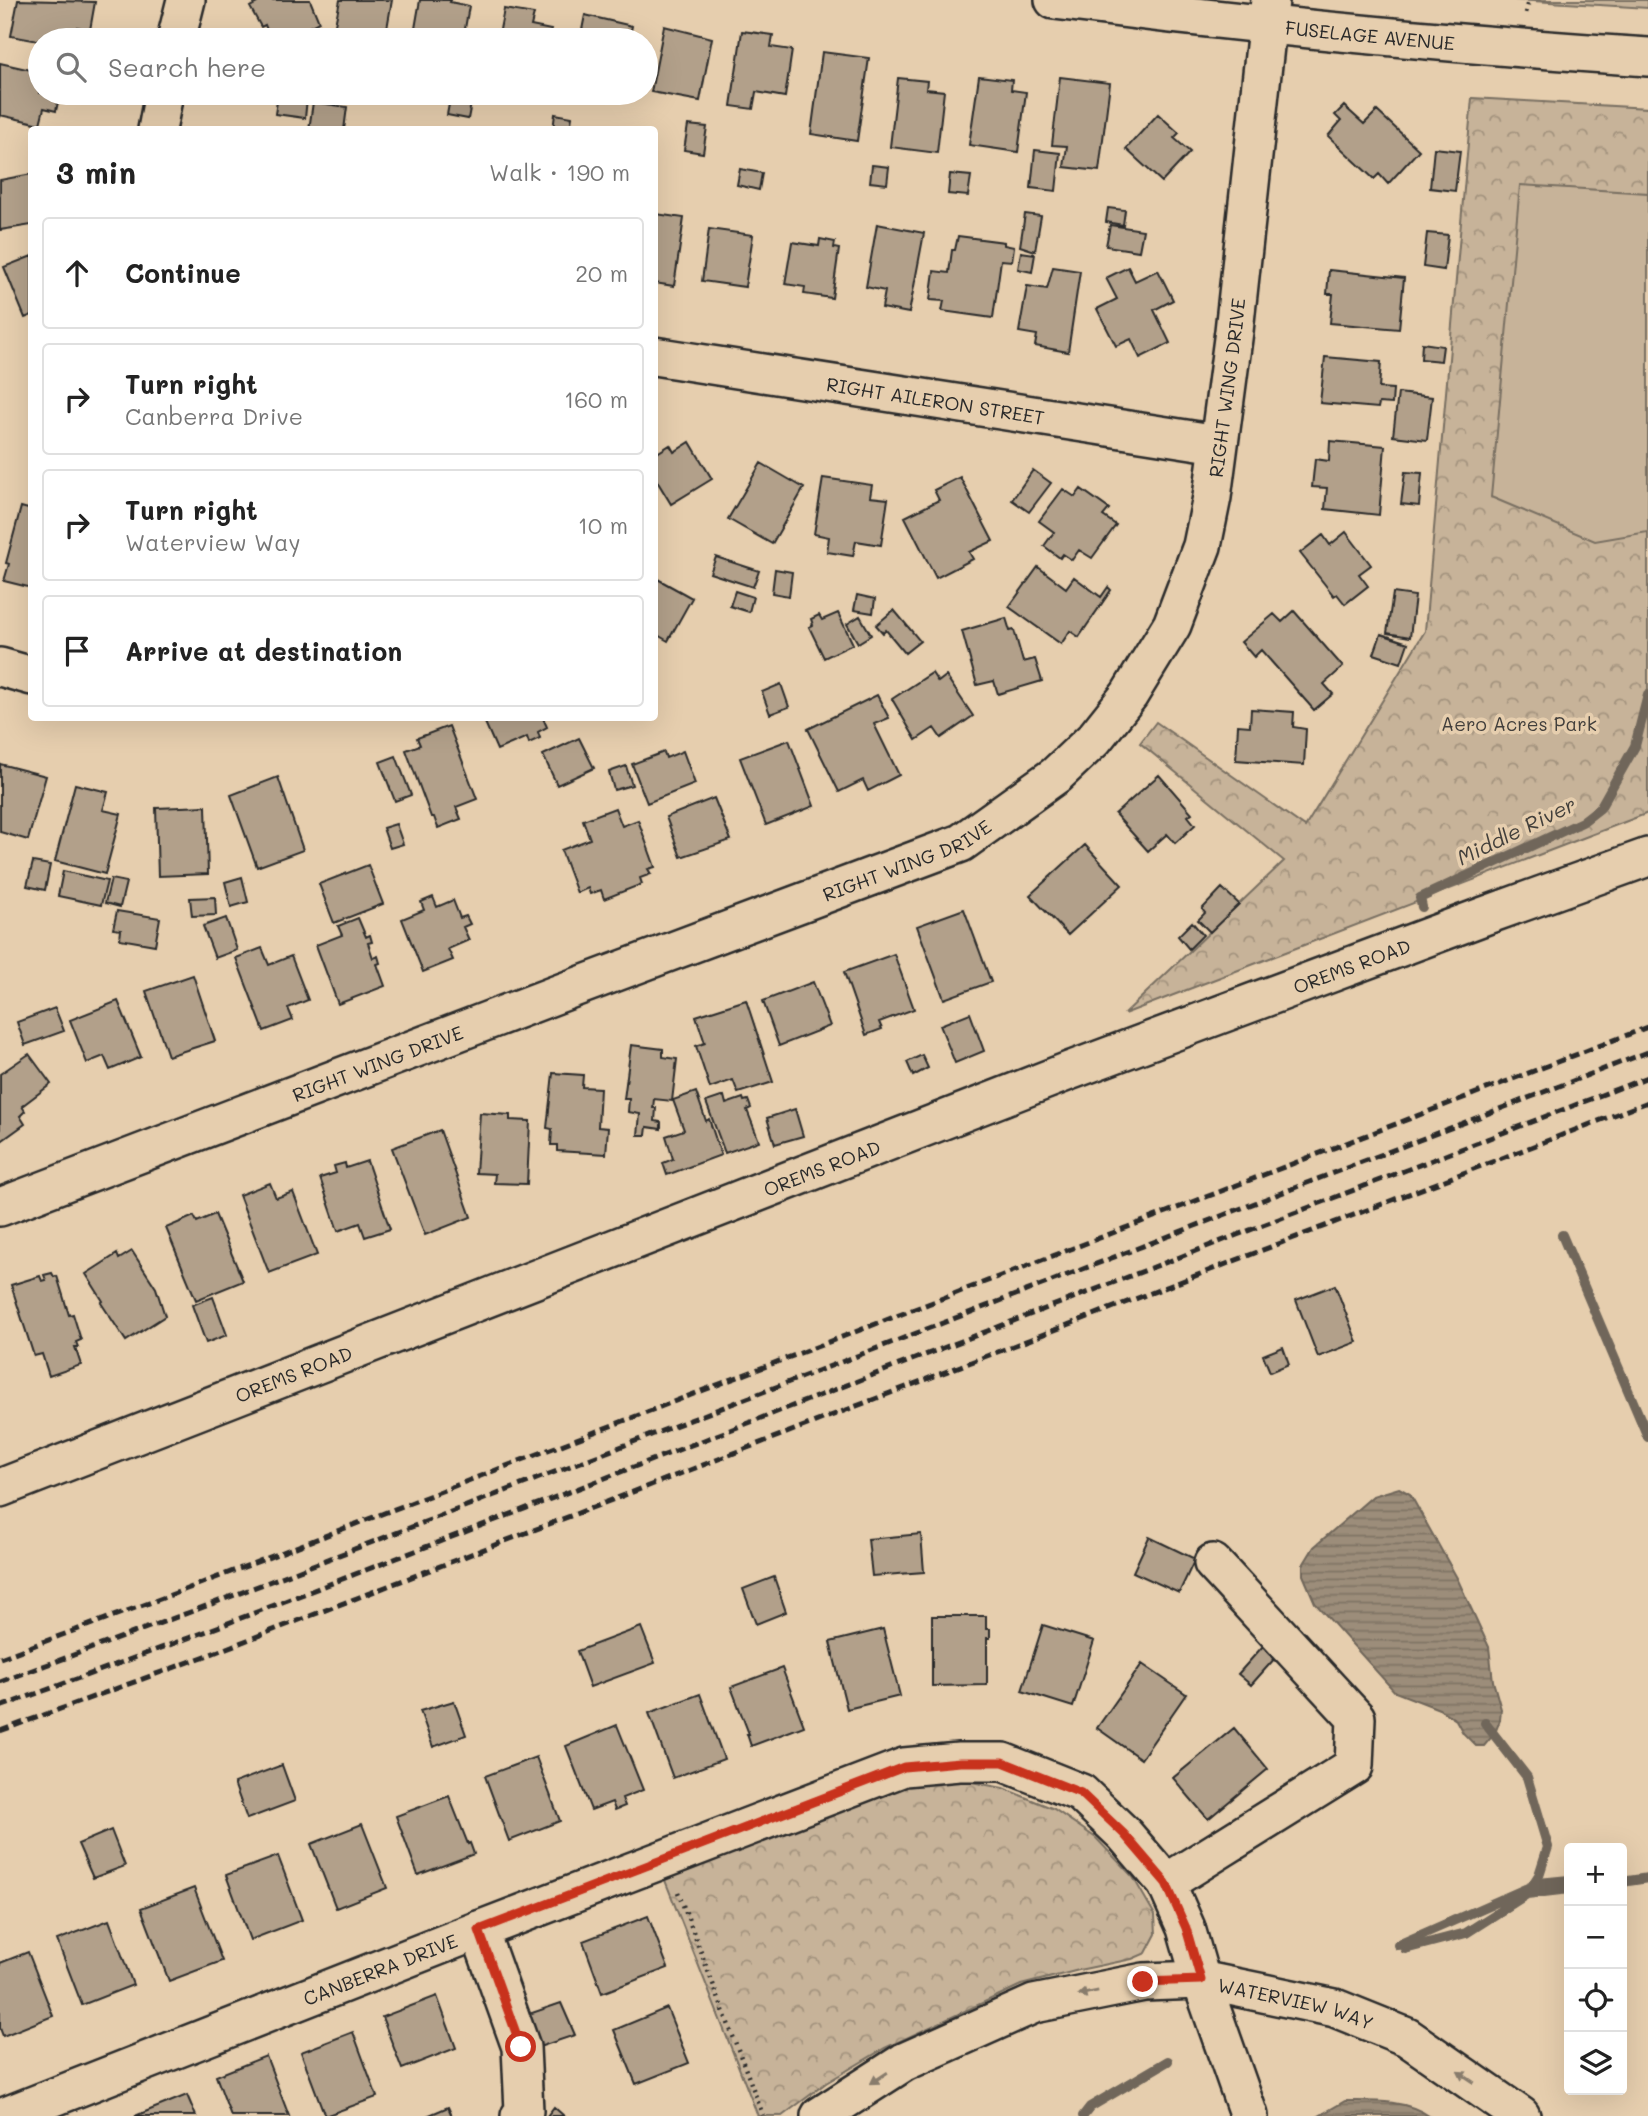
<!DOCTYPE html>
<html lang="en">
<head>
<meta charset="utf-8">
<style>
	body { margin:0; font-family:Mali,sans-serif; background:#f2f2f2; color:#222 }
	.controls { position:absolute; right:21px; bottom:21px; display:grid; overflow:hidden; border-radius:7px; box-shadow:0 7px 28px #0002 }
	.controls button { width:63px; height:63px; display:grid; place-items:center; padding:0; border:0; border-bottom:2px solid #e0e0e0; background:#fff; color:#222; font:35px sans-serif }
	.stop { position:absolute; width:21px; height:21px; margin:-16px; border:5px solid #c8321e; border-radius:50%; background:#fff }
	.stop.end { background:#c8321e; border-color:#fff; box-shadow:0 2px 7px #0008 }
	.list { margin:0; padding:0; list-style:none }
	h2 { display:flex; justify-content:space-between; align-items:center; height:91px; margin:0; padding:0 28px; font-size:30px }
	h2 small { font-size:23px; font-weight:400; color:#767676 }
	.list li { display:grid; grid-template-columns:46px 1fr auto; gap:21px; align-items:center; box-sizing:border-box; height:112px; margin:0 14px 14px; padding:0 14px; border:2px solid #e0e0e0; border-radius:7px }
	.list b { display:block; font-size:26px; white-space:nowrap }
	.list p { margin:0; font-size:23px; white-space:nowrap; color:#767676 }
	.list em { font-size:23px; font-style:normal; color:#767676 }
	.icon { flex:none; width:38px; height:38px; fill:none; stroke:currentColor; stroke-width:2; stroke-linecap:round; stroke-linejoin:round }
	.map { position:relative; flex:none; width:1648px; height:2116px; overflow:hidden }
	.search { position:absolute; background:#fff; box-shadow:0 7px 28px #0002; left:28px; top:28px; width:630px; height:77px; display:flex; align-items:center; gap:18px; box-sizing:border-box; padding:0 24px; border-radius:38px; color:#767676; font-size:26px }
	.panel { position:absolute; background:#fff; box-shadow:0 7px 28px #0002; left:28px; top:126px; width:630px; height:595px; border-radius:7px }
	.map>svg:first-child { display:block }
	.park { fill:url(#park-crowns); stroke:#796f62; stroke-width:2 }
	.pitch { fill:#c7b399; stroke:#796f62; stroke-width:2 }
	.water { fill:url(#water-rules); stroke:#6f665a; stroke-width:2 }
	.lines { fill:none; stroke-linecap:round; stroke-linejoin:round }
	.stream { stroke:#6f665a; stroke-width:10 }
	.building { fill:#b2a08a; stroke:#2b2b2b; stroke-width:2 }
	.minor-casing { stroke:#2b2b2b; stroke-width:42 }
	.path { stroke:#2b2b2b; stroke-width:4.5; stroke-dasharray:2 5; stroke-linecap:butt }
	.minor { stroke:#e6ceae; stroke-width:37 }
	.rail { stroke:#2b2b2b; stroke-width:5; stroke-dasharray:10 5; stroke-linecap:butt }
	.oneway { fill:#887c6c }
	.route { stroke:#c8321e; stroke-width:9 }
	.labels { text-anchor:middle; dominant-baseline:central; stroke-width:7; stroke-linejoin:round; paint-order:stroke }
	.street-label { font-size:19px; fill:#2b2b2b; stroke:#e6ceae }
	.park-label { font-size:19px; fill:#423f3c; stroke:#e6ceae }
	.water-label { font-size:21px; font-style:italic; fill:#423f3b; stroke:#e6ceae }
</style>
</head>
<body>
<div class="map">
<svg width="1648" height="2116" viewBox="0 0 1648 2116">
	<defs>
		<pattern id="park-crowns" width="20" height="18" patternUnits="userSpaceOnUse" patternTransform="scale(1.75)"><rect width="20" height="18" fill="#c7b399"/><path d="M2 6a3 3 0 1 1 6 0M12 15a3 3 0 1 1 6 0" fill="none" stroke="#a2927d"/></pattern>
		<pattern id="water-rules" width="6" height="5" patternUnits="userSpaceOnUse" patternTransform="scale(1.75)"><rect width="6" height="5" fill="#9c8d7a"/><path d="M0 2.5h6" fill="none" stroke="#7f7364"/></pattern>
	</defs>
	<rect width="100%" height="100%" fill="#e6ceae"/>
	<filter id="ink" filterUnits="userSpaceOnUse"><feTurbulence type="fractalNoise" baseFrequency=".0143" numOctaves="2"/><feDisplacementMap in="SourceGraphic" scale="14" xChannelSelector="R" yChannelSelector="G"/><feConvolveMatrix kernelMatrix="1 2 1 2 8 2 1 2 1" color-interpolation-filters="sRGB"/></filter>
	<g filter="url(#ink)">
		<path class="park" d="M1514 0H1648V8Z
			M1472 98 1648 108V813L1124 1014 1284 861 1140 743 1156 722 1305 827 1425 631Z
			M919 1781H966L1003 1788 1054 1809 1096 1838 1133 1877 1155 1915 1156 1934 1146 1953 1132 1959 1079 1970 1021 1985 885 2048 826 2083 782 2116H758L661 1870Z"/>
		<path class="pitch" d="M1520 185 1648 193V532L1595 541 1491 497Z"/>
		<path class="water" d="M1399 1488 1410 1494 1457 1578 1489 1647 1493 1681 1501 1709 1500 1720 1495 1733 1484 1746H1476L1463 1733 1456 1720 1439 1709 1395 1692 1315 1603 1303 1575V1565L1314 1547 1373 1496Z
			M1345 2101C1372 2101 1405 2099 1429 2116H1319Z"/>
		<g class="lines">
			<path class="stream" d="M1422 907 1420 898 1582 822 1600 808 1635 746 1648 695
				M1562 1235 1648 1437
				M1485 1723 1527 1777 1548 1847 1539 1875 1527 1894
				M1622 1882 1648 1878
				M1398 1945 1539 1883 1569 1880
				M1405 1949 1466 1933 1527 1894 1569 1889
				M1083 2116 1090 2107 1168 2061"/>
		</g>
		<path class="building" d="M18 0 95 2 90 30 77 27 76 33 82 35 81 40H40V45L39 41 11 36Z
			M256 0H310L319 22 299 32 302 36 294 40H278L274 32 269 35 265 25 261 27 250 7 257 3Z
			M340 0H392L385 40H332Z
			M420 0H451L450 2 469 6 463 40H413Z
			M504 9 534 14 531 26 551 30 549 40H498Z
			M585 15 632 26 629 40H580Z
			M664 26 712 38 700 101 651 92Z
			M742 31 773 35 771 47 792 50 785 97 756 92 753 109 731 106Z
			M822 52 869 58 857 141 811 134Z
			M0 63 40 72V93H60L56 111 44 108 40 124 0 115V118Z
			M979 76 1012 80 1011 90 1026 92 1018 152 969 145Z
			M1060 77 1110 83 1099 171 1064 167 1067 146 1052 145Z
			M898 78 927 81 926 89 944 91 937 153 890 147Z
			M316 93H348L347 99Z
			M451 93H473L468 119 447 115Z
			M587 93H620L619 98Z
			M278 95 307 98 305 118 275 114Z
			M313 102 347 107 344 130H309Z
			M1344 106 1364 124 1377 111 1419 150 1388 184 1379 174 1374 179 1328 136 1341 121 1335 115Z
			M555 114 572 117 570 130H553Z
			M1158 114 1179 133 1174 138 1190 152 1162 182 1126 149Z
			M688 125 707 127 703 153 684 150Z
			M1434 148 1460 151 1455 191 1430 188Z
			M1035 150 1060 153 1056 191 1031 188Z
			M872 165 889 167 887 184 870 182Z
			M740 169 762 173 759 190 737 185Z
			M32 174V225L0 230V180Z
			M950 174 971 176 968 196 948 194Z
			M1108 208 1125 210 1123 225 1106 222Z
			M656 214 684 218 674 286 654 283Z
			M1025 214 1041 216 1035 251 1020 246Z
			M877 224 924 233 909 313 882 308 885 291 866 287Z
			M1110 225 1143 230 1139 251 1106 246Z
			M709 229 753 235 745 287 702 281Z
			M1427 233 1448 235 1444 270 1423 267Z
			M958 236 1004 242V245L1014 247 1012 261 1001 260 993 318 942 311 944 301 930 300 934 271 949 273 952 250H955Z
			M820 239 835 242 834 248 839 249 832 298 804 294 805 287 785 284 792 242 819 246Z
			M1021 252 1035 254 1032 272 1018 269Z
			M32 256V315L25 318 4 267Z
			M1053 267 1080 271 1068 352 1035 346 1037 335 1019 332 1027 286 1047 289Z
			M1128 267 1135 281 1158 270 1173 300 1154 310 1170 343 1140 358 1131 339 1116 346 1097 309 1117 299 1106 278Z
			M1329 270 1404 278 1399 329 1330 323 1333 294H1327Z
			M1422 343 1443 346 1441 361 1421 359Z
			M1325 357 1381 362 1379 388 1393 389 1392 404 1379 403 1378 408 1320 403Z
			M1398 393 1432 397 1427 440 1393 436Z
			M1330 441 1385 446 1379 515 1325 509 1327 488 1312 487 1315 459 1329 461Z
			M690 442 712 479 671 504 654 476V455L670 445 674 452Z
			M761 463 804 488 772 544 728 519Z
			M1033 470 1051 483 1029 512 1012 500Z
			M1405 472 1422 473 1419 506 1401 504Z
			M960 477 993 541 969 552 973 559 936 578 905 517 939 500 934 490Z
			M823 478 872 485 870 497 888 499 881 545 856 541 853 556 827 552 829 537 814 534Z
			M1063 489 1075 497 1081 489 1109 509 1103 516 1116 525 1092 558 1079 550 1072 560 1063 554 1060 558 1044 546 1054 532 1039 521Z
			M21 507 32 510V588L4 581 9 564 6 563Z
			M1346 532 1371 565 1359 574 1368 586 1345 604 1337 594 1334 596 1300 553 1323 535 1330 545Z
			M716 557 759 571 753 587 710 573Z
			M1038 567 1066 588 1074 577 1101 597 1108 587 1111 590 1079 637 1070 631 1061 644 1009 607Z
			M775 569 792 572 789 596 772 593Z
			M654 577 692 598 668 641 654 633Z
			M735 591 753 597 749 612 730 606Z
			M1393 593 1415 596 1410 637 1387 633Z
			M857 595 875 599 873 613 854 610Z
			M894 610 920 641 905 653 886 630 883 633 876 625Z
			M1294 611 1343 667 1324 684 1333 694 1314 710 1261 650 1254 657 1241 642 1274 614 1282 622Z
			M838 613 853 644 824 658 809 627 813 625 811 619 819 615 822 620Z
			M860 616 871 635 858 643 847 624Z
			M1006 618 1010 631 1014 630 1023 662 1035 659 1042 681 998 694 994 681 977 685 962 631Z
			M1381 634 1408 643 1401 663 1374 654Z
			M932 673 938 682 946 676 973 716 941 738 934 728 916 740 892 699Z
			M781 684 789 707 770 714 762 692Z
			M877 695 889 718 874 724 899 775 868 791 863 780 839 792 808 729Z
			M1251 709 1294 712 1293 727 1306 729 1304 765 1236 760 1238 725 1250 726Z
			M483 718H543L547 727 538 732 540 738 529 743 527 737 497 750Z
			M449 726 477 799 456 807 461 819 438 828 434 817H431L406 750 420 745 417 738Z
			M579 738 594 768 557 785 543 755Z
			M789 740 814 806 766 825 740 758Z
			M683 751 695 784 647 803 632 764 664 752 666 758Z
			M396 756 411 795 395 801 380 762Z
			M0 764 46 776 28 840 0 832Z
			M626 766 632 785 614 790 609 772Z
			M1159 775 1192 813 1188 816 1195 825 1175 843 1167 834 1148 851 1115 814Z
			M278 777 303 850 257 867 231 795Z
			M75 784 108 792 103 810 121 814 105 874 55 861Z
			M714 798 731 840 681 857 666 817Z
			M206 806 208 874 158 876 156 808Z
			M615 808 622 826 638 820 655 867 648 869 651 874 640 878 642 884 604 899 601 890 590 894 588 888 577 893 561 850 590 839 583 820Z
			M396 824 403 844 390 848 383 828Z
			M1085 845 1122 885 1068 935 1030 895Z
			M33 862 50 865 45 890 27 886Z
			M368 865 383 904 334 923 319 884Z
			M63 871 107 881 101 905 58 896Z
			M242 877 248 902 231 907 225 882Z
			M111 879 126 882 120 907 105 903Z
			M1222 888 1239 904 1210 932 1198 920 1205 913 1202 909Z
			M215 897 216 915 192 916 190 898Z
			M433 897 437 907 453 900 460 918 466 916 470 924 463 927 469 940 448 949 453 960 423 972 402 919 424 910 421 902Z
			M964 909 991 982 944 999 917 926Z
			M117 911 160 918 155 945 120 939 121 930 113 929Z
			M226 918 237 950 215 958 203 926Z
			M358 918 366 937 370 935 372 942 368 943 373 958 378 956 380 963 377 964 385 986 338 1004 316 945 342 935 338 926Z
			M1192 922 1203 935 1189 949 1178 936Z
			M262 948 269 965 291 956 308 1000 288 1008 293 1020 264 1031 236 958Z
			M894 954 914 1009 879 1022 882 1029 866 1035 844 972Z
			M193 975 215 1041 168 1056 146 991Z
			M813 982 830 1026 779 1046 763 1001Z
			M746 1000 773 1082 738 1093 733 1080 710 1088 696 1046 705 1043 696 1016Z
			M118 1001 141 1057 110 1070 104 1056 87 1063 70 1020Z
			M55 1008 64 1031 25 1045 17 1022Z
			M970 1013 984 1051 955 1063 940 1025Z
			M631 1045 663 1049V1057L677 1059 672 1101 654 1099 653 1108H656L655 1121 661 1122V1129L647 1127 646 1135H638L640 1114 628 1112 629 1099H624Z
			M29 1054 51 1084 22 1106 25 1111 20 1116 25 1124 0 1142V1074Z
			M922 1055 928 1068 913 1076 907 1062Z
			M553 1073 583 1075 582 1087 600 1088 598 1127 608 1128 606 1154 557 1151V1145H551L552 1129 547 1128Z
			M696 1092 706 1121 709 1119 721 1155 667 1175 663 1163 673 1159 666 1136 684 1130 673 1100Z
			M724 1096 726 1104 743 1098 744 1101 748 1100 751 1108 747 1110 759 1141 725 1153 706 1102Z
			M795 1109 803 1136 775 1144 767 1118Z
			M480 1113 510 1115V1120L530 1121 527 1184 494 1183 495 1174 476 1173Z
			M440 1130 471 1217 425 1235 392 1148Z
			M367 1161 390 1229 365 1237 360 1223 338 1231 320 1178 336 1173 334 1166 345 1163 346 1168Z
			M270 1183 276 1198 293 1192 317 1255 269 1273 239 1195Z
			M215 1214 243 1281 196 1300 166 1228 194 1216 197 1222Z
			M132 1251 156 1288 165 1316 126 1341 101 1303 103 1301 86 1274 117 1254 119 1259Z
			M52 1273 54 1277 57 1276 69 1315 73 1314 81 1340 76 1342 78 1347H75L81 1365 49 1376 42 1354 34 1356 11 1285 40 1276 42 1281 46 1280 44 1275Z
			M1335 1285 1357 1342 1318 1357 1296 1300Z
			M213 1297 227 1335 206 1343 192 1305Z
			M1283 1347 1289 1364 1270 1372 1263 1355Z
			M921 1534 924 1572 872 1576 868 1539Z
			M1149 1537 1195 1559 1179 1593 1133 1572Z
			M774 1577 786 1612 756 1624 743 1589Z
			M932 1616H986V1629H990V1638H987V1685L932 1686Z
			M1043 1625 1094 1641 1073 1707 1022 1691Z
			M641 1627 655 1663 590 1687 577 1651Z
			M883 1629 900 1696 847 1709 830 1642Z
			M1263 1646 1276 1657 1251 1685 1238 1674Z
			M1142 1664 1186 1694 1141 1759 1097 1728Z
			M782 1668 804 1726 751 1746 747 1734H749L731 1687Z
			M700 1694 724 1759 673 1778 649 1713Z
			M454 1701 466 1735 433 1747 420 1711Z
			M617 1725 643 1790 622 1798 625 1806 615 1810 612 1802 591 1810 566 1746Z
			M1234 1728 1268 1769 1208 1819 1173 1778Z
			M536 1757 560 1821 509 1841 485 1776Z
			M282 1765 295 1801 247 1819 234 1783Z
			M449 1796 468 1844 470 1843 474 1854 418 1875 396 1816Z
			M362 1824 387 1888 336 1908 311 1844Z
			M111 1830 125 1866 93 1878 78 1844Z
			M278 1856 302 1920 250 1940 226 1875Z
			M194 1888 222 1961 169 1981 141 1908Z
			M648 1916 668 1968 602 1993 583 1941Z
			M109 1920 133 1985 82 2005 57 1940Z
			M28 1952 53 2016 3 2036 0 2028V1963Z
			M437 1996 456 2048 402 2069 382 2017Z
			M561 2003 575 2035 539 2047 523 2016Z
			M667 2008 689 2063 636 2084 614 2030Z
			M353 2032 377 2097 325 2116 301 2052Z
			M266 2056 289 2116H231L216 2076Z
			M187 2095 196 2116H135Z
			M448 2107 452 2116H427Z
			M554 2107 564 2116H547Z"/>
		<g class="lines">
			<defs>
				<g id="minor">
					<path id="s1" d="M1054 0C1251 25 1449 44 1648 57"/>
					<path d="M176 40 186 0"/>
					<path d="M157 130 164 93"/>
					<path id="s2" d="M654 356 1218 444"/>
					<path d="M0 667 32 676"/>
					<path id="s3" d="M0 1207 555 995 961 843 1056 775 1094 739 1129 695 1172 625 1202 546 1212 497 1234 331 1270 0"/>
					<path id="s4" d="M0 1488 1069 1071 1484 916 1648 857"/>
					<path d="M1166 1883 1354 1766 1356 1718 1213 1563"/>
					<path d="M479 1930 521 2047 524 2111 520 2116"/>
					<path id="s5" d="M6 2116 479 1930 904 1767 959 1762H1003L1081 1793 1124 1834 1166 1883 1186 1928 1201 1980 1249 2116"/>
					<path id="s6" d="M820 2116 904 2062 1034 2004 1144 1982 1201 1980 1335 2008 1407 2037 1521 2116"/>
				</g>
			</defs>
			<use href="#minor" class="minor-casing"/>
			<path class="path" d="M1526 13 1529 0
				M678 1892 763 2115"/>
			<use href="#minor" class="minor"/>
			<path class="rail" d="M0 1658 184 1590 1648 1027
				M0 1682 193 1611 1648 1052
				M0 1707 202 1633 1648 1077
				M0 1731 211 1654 1648 1102"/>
		</g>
		<defs><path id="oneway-solid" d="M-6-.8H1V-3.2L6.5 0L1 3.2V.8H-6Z" transform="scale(1.75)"/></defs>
		<g class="oneway">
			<use href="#oneway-solid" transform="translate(1088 1993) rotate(169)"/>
			<use href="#oneway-solid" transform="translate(1466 2077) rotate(-146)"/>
			<use href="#oneway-solid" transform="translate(879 2078) rotate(147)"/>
		</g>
	</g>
	<g class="lines" filter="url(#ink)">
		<path class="route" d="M521 2047 479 1930 904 1767 960 1762H1003L1081 1793 1124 1834 1166 1883 1186 1928 1201 1980 1143 1982"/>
	</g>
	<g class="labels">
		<g class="street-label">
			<text stroke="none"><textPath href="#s1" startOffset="318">FUSELAGE AVENUE</textPath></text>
			<text stroke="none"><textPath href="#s3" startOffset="1580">RIGHT WING DRIVE</textPath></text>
			<text stroke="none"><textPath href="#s2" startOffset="285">RIGHT AILERON STREET</textPath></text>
			<text stroke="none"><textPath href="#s3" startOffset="971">RIGHT WING DRIVE</textPath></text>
			<text stroke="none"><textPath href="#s4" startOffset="1449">OREMS ROAD</textPath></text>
			<text stroke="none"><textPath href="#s3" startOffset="404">RIGHT WING DRIVE</textPath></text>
			<text stroke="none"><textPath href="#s4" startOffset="882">OREMS ROAD</textPath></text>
			<text stroke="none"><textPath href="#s4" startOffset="315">OREMS ROAD</textPath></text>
			<text stroke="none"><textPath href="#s5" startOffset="402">CANBERRA DRIVE</textPath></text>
			<text stroke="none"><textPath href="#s6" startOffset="509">WATERVIEW WAY</textPath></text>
		</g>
		<g class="park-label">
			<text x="1519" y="723">Aero Acres Park</text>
		</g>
		<g class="water-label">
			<text transform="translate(1516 830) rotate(-26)">Middle River</text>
		</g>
	</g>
</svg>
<div class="controls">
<button>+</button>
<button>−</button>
<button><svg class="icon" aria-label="locate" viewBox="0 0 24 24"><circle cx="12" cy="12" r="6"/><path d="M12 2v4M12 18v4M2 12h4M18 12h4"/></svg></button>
<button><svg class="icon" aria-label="layers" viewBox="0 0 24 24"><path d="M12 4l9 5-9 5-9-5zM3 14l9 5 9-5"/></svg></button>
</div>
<div class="stop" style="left:521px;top:2047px"></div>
<div class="stop end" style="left:1143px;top:1982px"></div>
<div class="search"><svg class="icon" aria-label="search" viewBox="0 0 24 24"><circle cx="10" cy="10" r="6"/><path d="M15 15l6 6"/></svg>Search here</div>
<section class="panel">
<h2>3 min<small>Walk · 190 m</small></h2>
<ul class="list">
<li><svg class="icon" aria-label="ahead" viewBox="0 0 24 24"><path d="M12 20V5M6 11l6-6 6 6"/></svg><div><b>Continue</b></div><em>20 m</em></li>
<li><svg class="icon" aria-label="right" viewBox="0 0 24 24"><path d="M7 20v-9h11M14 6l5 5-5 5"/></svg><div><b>Turn right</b><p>Canberra Drive</p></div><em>160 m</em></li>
<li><svg class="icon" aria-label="right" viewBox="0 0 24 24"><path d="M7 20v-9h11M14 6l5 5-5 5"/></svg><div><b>Turn right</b><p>Waterview Way</p></div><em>10 m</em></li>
<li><svg class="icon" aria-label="arrive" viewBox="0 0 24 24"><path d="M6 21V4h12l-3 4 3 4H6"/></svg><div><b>Arrive at destination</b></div></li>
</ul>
</section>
</div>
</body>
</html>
